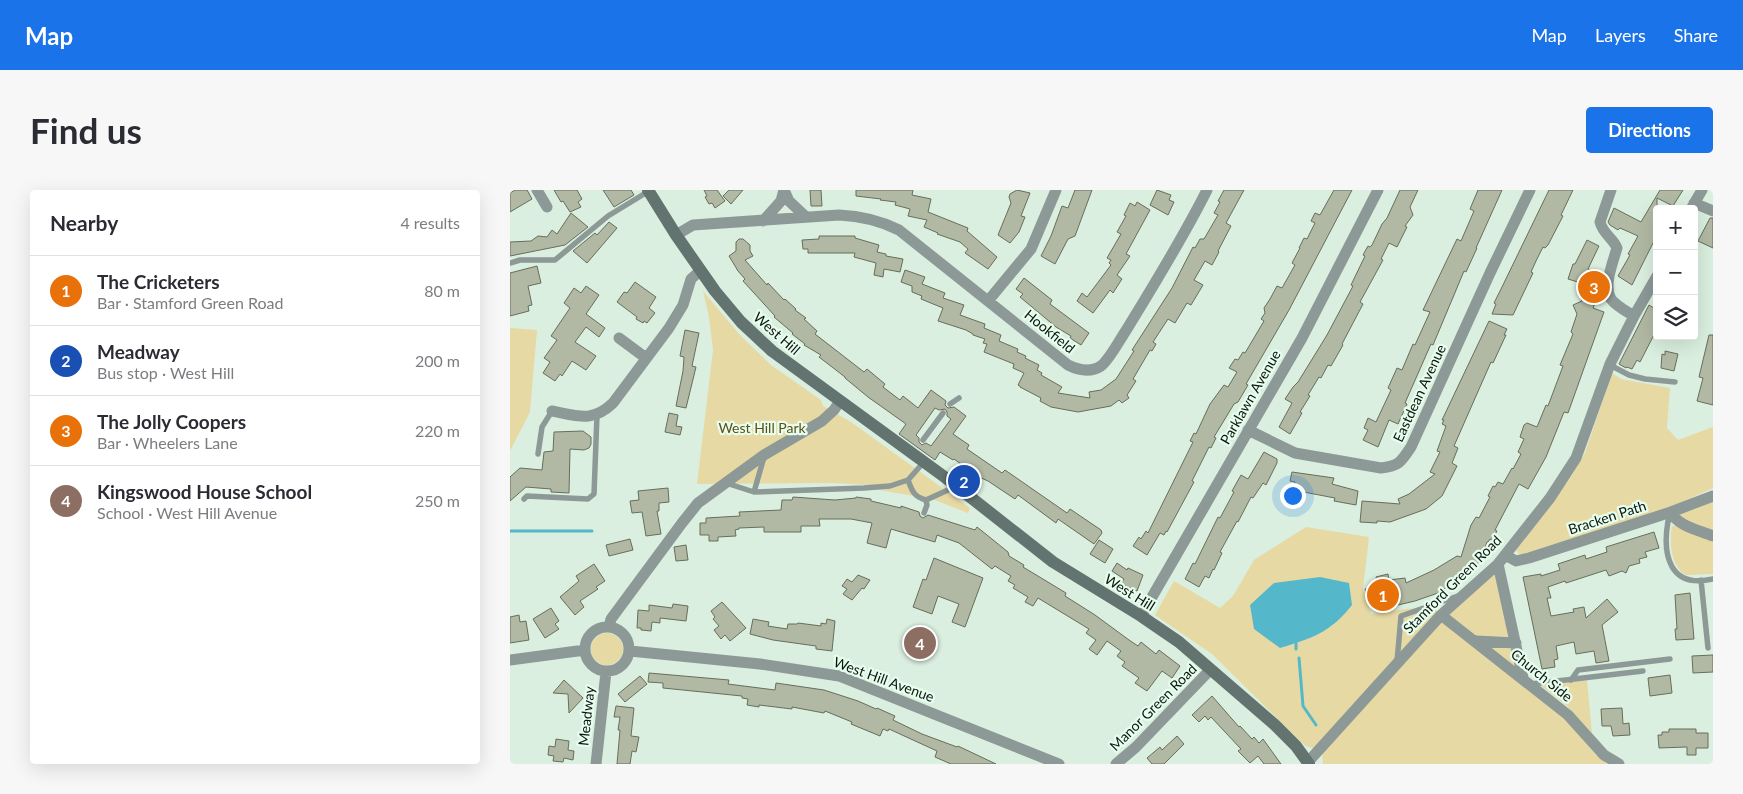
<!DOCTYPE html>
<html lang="en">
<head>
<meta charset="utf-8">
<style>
	body { margin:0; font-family:Lato,sans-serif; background:#f7f7f7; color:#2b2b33 }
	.controls { position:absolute; right:15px; top:15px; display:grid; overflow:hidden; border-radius:5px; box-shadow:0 5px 20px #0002 }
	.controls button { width:45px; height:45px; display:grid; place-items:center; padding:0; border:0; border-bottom:1px solid #e1e1e2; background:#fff; color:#2b2b33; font:25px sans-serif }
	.you { position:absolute; left:782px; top:305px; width:18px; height:18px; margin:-12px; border:4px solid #fff; border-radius:50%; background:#1a73e8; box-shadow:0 0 0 8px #1a73e833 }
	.badge { display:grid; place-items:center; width:32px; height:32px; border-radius:50%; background:#1a73e8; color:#fff; font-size:16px; font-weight:700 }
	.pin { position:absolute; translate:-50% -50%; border:2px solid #fff; box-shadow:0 1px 5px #0006 }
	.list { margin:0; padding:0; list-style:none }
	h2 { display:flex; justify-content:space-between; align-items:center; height:65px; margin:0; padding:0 20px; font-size:21px }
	h2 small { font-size:16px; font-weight:400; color:#7c7c81 }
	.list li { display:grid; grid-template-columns:32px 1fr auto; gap:15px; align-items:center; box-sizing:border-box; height:70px; padding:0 20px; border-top:1px solid #e1e1e2 }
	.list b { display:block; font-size:19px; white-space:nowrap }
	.list p { margin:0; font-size:16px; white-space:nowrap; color:#7c7c81 }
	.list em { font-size:16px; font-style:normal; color:#7c7c81 }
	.icon { flex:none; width:28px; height:28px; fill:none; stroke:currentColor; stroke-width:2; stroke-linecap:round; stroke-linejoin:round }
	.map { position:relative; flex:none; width:1203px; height:574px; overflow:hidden; border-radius:5px }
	header { display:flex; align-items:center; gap:30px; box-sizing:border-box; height:70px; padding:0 25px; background:#1a73e8; color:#fff }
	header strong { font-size:24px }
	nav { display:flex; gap:28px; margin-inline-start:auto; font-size:18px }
	.intro { display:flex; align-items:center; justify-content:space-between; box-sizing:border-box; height:120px; padding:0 30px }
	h1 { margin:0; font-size:35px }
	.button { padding:12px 22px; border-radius:5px; background:#1a73e8; color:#fff; font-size:18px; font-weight:700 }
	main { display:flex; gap:30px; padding:0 30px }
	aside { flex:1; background:#fff; border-radius:5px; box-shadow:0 5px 20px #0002 }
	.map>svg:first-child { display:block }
	.green { fill:#e6d9a4 }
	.water { fill:#54b8ca }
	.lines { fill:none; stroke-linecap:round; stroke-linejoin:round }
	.stream { stroke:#54b8ca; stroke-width:3 }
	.building { fill:#b1b9a4; stroke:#676e5b; fill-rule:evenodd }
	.service { stroke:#8d9997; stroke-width:5.5 }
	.minor { stroke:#8d9997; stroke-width:11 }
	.secondary { stroke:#627370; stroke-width:12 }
	.labels { text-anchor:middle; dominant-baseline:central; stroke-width:4.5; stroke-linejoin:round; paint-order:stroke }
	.street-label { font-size:14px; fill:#0d150f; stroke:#e7fded }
	.park-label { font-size:14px; fill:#5c4f17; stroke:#e7fded }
</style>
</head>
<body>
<header>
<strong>Map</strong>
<nav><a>Map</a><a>Layers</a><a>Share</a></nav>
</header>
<div class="intro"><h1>Find us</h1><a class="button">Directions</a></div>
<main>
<aside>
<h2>Nearby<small>4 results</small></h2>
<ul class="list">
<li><span class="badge" style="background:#e8710a">1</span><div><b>The Cricketers</b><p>Bar · Stamford Green Road</p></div><em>80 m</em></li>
<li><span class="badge" style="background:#1a4fb4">2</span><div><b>Meadway</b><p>Bus stop · West Hill</p></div><em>200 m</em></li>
<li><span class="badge" style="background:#e8710a">3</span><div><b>The Jolly Coopers</b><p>Bar · Wheelers Lane</p></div><em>220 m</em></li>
<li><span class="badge" style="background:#8d6e63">4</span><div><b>Kingswood House School</b><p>School · West Hill Avenue</p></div><em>250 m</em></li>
</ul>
</aside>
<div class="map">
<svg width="1203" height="574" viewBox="0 0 1203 574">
	<rect width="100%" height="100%" fill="#daefdf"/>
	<path class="green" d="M193 101 229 144 261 175 311 210 313 216 341 232 460 318 458 323 422 309 369 300 357 295 325 293 187 294 203 160 199 127Z
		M0 138 27 140 20 222 0 261Z
		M1102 183 1111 189 1160 198 1157 238 1168 250 1203 237V298L1161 317 1010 365 1006 360 1062 285 1075 263Z
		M1203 310V342L1171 330 1169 326 1171 322Z
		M1162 336H1166L1203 351V384L1176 385C1161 377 1159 353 1162 336Z
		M796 337 859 347 853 399 861 424 894 419 922 417 933 426 985 380 1009 491 1056 529 1085 564 1097 574H813L812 562 794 555 702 464 645 425 664 391 710 418 723 406 744 370Z
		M81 459a16 16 0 1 1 32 0a16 16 0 1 1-32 0Z
		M1077 490 1082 543 1057 516 1030 495Z"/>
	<path class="water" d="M810 387 839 393 842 415C820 443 802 448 770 458L744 439 740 415 764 393Z"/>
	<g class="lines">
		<path class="stream" d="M0 341H82
			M786 453V459
			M789 468 793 516 806 535"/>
	</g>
	<path class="building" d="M5 0H17L22 9 0 22V3Z
		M44 0H67L72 9 68 12 71 17 60 22 53 11 51 12Z
		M93 0H121L124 5 104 17Z
		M194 0H207L215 11 205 18 202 13 199 14 195 7 197 6Z
		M219 0H233L221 14 213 6Z
		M300 0H311L312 16H301Z
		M346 0H403L402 5 421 9 418 22 458 38 457 41 487 67 478 79 455 63 458 59 450 52 427 44 428 43 414 37 417 30 398 26 400 19 385 15 386 12 370 10 371 9 346 6Z
		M507 0 520 3 511 26 515 27 509 42 500 53 488 45 501 13 499 7 500 4Z
		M565 0H582L565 46 558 49 545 74 531 66 541 46 552 16 558 18Z
		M647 0 661 5 659 10 664 12 658 25 640 15Z
		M714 0H734L716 33 721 36 708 61 709 62 702 75 695 71 684 90 693 95 681 115 677 113 665 133 658 129 643 152 646 154 642 161 640 160 623 189 626 191 617 205 619 208 612 213 609 210 601 216 568 222 541 217 530 211 531 208 510 197V196L508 195 514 183 503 178 504 174 474 162 477 154 473 153 475 149 463 145V144L456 140 428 131 433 118 411 109 412 106 402 102V96L391 92 395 80 415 87 412 94 435 103 433 108 454 115 450 125 475 134 474 138 491 145 489 151 508 159 507 162 516 166 515 168 529 175 527 180 532 183 531 185 552 197 548 203 580 208 579 202 591 200 606 189 624 161 622 160 662 98 683 57 685 58 690 49H694L708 25 704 23 710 12 708 11Z
		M824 0H842L779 120 736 194 738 195 728 212 724 214 704 247 706 248 701 258 699 257 682 291 684 292 657 342 656 341 654 345 650 343 637 365 623 356 629 347 631 349 636 341 638 343 683 252 680 251 684 243 686 244 700 214 714 195 718 197 727 182 719 178 725 169 728 170 733 162 735 163 754 131 751 129 755 123 754 118 760 109 767 96 772 98 785 75 782 73 790 58H789L794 48 797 49 805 33 801 31 805 23 810 25Z
		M890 0H908L900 17 903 25 895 36 897 37 887 57 879 53 871 69 873 70 850 112 853 114 832 154 833 155 821 176 818 175 811 188 809 187 798 205 800 206 790 222 792 223 780 244 769 237 782 213 775 209 783 197 788 192 817 145 843 96 841 95 855 66 853 65 858 56 860 57 862 55 872 34 877 28Z
		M968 0H992L966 58H967L962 69 956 82 954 81 944 105 923 155 921 154 895 213 897 214 888 234 879 230 868 257 853 250 858 240 854 238 858 228 866 232 881 200 878 198 887 178 892 180 903 154 905 155 920 122 913 120 947 49 951 51 964 21 960 19Z
		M1039 0H1063L1051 25 1053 26 1038 55 1035 58 1033 57 1026 71 1021 82 1023 83 1003 125 982 124 986 114 984 113 992 97Z
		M1150 0H1173L1163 16 1147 8V45L1122 95 1108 86 1120 65 1118 64 1128 46 1110 38 1108 40 1100 35 1098 32 1104 18 1131 32Z
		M627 12 640 20 616 64 620 66 607 85 612 89 610 92 603 103 600 100 583 123 567 111 572 103 577 107 601 75 599 73 601 70 597 68 611 44 607 42 616 26 614 25 620 13 625 16Z
		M61 23 78 37 55 55 0 66V52L21 51 28 46 37 47 42 40 47 44Z
		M1200 28H1203V58L1188 51Z
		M99 32 107 38 77 73 63 61 85 43 87 45Z
		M309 46H345V48L369 55 367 62 376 64V66L393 69 390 82 374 79 373 87 364 85 366 73 344 67 345 63H298V59H293L292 50 309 49Z
		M229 49H233L240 55V61L243 66 235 70 257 95 258 93 274 110 275 109 286 119 285 120 296 128 294 129 307 141 305 144 354 182 357 179 375 194 373 197 390 210 393 206 408 218 421 200 436 211 435 215 438 218 444 217 456 226 443 244 459 255 457 259 492 283 495 280 557 323 560 319 591 340 592 343 584 354 548 329 546 333 508 305 505 309 478 291 469 287 444 269 443 270 430 262 425 270 389 244 396 234 358 207 335 188V187L309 167 311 165 294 155 295 154 282 144 283 143 264 127 265 126 233 91 235 89 228 81 219 66 226 61V52ZM425 218 429 220 435 219 437 222V226L441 229 421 256 416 253 412 255 409 252V248L406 245Z
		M1077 50 1089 56 1078 79 1092 86 1091 99 1083 118 1094 122 1058 223 1054 222 1036 267 1018 299 1009 294 985 340 987 341 982 350 980 349 978 352H977L972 367 964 379 953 387 951 385 936 396 937 397 928 403 905 411 875 418 874 415 862 418 861 414H859L855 399 868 396 866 387 878 384 879 390 895 388 896 393 924 380 947 366 951 367 961 335 966 327 969 328 980 307 978 306 983 296 985 297 988 292 993 294 1002 278 1003 279 1011 264 1008 262 1014 249 1010 247 1014 235 1017 233 1027 237 1036 215 1038 216 1053 176 1050 175 1063 144 1061 142 1067 124 1063 115 1072 111 1070 106 1072 99 1069 98 1071 93 1058 89 1063 74H1065Z
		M27 76 31 93 18 96 22 115 18 116 19 121 0 126V83Z
		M514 88 542 110 540 114 579 143 571 155 560 148 561 146 546 137 510 107 513 104 506 99Z
		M125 92 146 107 139 118 145 123 137 133 134 131 133 133 126 129 127 127 107 112 114 102 117 103Z
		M76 96 89 105 76 124 95 138 89 147 76 137 65 152 86 166 76 180 62 171 52 186 50 184 45 191 33 183 40 172 34 168 47 150 41 146 60 118 54 113 64 98 71 103Z
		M1139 115 1147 120V139L1130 172 1127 170 1122 179 1117 177 1116 178 1109 174Z
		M979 131 997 139 994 145H996L983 173 981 172 944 256 948 258 942 273 947 276 932 306 916 319 880 332 867 331V333L850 332 852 311 890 314 888 309 899 304 925 284 920 282 930 262 927 261 936 236 932 234 934 230H932Z
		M175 140 189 143 182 176 186 177 176 218 166 216 173 181 174 167 170 166Z
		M1199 145H1203V215L1187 211 1193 188 1189 187Z
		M1155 161 1168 164 1164 181 1151 178 1152 164 1155 165Z
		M159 223 168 225 166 236 172 237 170 245 155 242Z
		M73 241 81 247V254L79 258 74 260 60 259 59 303 41 302V299L16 297 0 311V287L10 278 32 280 34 262 43 261 44 242Z
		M754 262 767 269V273L756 295 753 293 743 308 741 307 728 332 727 331 710 362 712 363 704 380 703 379 699 388 695 386 689 397 675 389 683 373 685 374 708 327 710 328 724 302 722 301 731 285 738 289Z
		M782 282 824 288 822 294 848 301 846 315 824 311 825 308 783 300 785 292 780 291Z
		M158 298 159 312 149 313V321H147L151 344 136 346 132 322 122 323 120 311 129 310 128 301Z
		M283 307 325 310 346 308V307L361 309V311L391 318V316L409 322 410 326 413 328 418 325 465 340 467 337 498 362 499 366 514 375 513 377 556 403 555 406 585 425 619 450 628 456 631 452 646 464 649 460 670 476 662 488 652 481 637 501 625 493 629 488 612 476 615 472 607 466 611 461 597 451 587 465 579 459 586 450 576 443 579 439 528 408 523 416 515 412 518 407 503 398 505 395 498 391 501 386 485 376 482 379 449 353 427 345 425 352 381 339 376 358 357 353 362 333 341 329H309L310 336H291V342H254V337L229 338V339L225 340 226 346 208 347V351H199V345H190V333H196V328L230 326 229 322 271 320 272 310H282Z
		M1144 342 1149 358 1135 362 1137 367 1129 369 1130 373 1119 376 1116 383 1112 381 1099 386 1096 380 1056 393 1055 391 1038 397 1041 408H1037L1041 426 1064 422 1063 419 1074 417 1076 428 1097 409 1108 422 1092 435 1099 471 1086 473 1084 461 1066 464 1064 452 1046 456 1048 469 1044 470 1045 477 1032 479 1013 387 1031 384V386L1050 380 1048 374 1075 365 1076 369 1097 362 1096 357Z
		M120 349 123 360 99 366 96 355Z
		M589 350 603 359 595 373 580 364Z
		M176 355 178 370 166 371 164 357Z
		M424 368 473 388 455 437 442 432 449 414 428 406 422 424 403 417 413 389 416 390Z
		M607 373 617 380 618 378 633 385 627 401 611 394 614 389 602 381Z
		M84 374 95 391 86 397 88 399 70 411 74 417 65 425 50 407 69 391 66 386Z
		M348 385 360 390 354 399 352 398 342 410 333 404 337 399 332 396 337 389 342 392Z
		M1180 403 1184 449 1166 450 1165 439H1167L1165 405Z
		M212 412 236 438 220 451 215 445 211 449 204 440 209 436 203 429 205 427 201 421Z
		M163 414 178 416 176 431 150 428V433L142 432 141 441 131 440V438H127L128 420 139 421V415L162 418Z
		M41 418 49 431 45 434 49 439 35 448 23 429Z
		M9 425 10 432 16 431 19 450 0 453V427Z
		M243 429 259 432 258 436 277 439 278 434H287L288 433 311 436V433L316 434 317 429 325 431 322 461 306 459V456L263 450 240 444Z
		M1203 465V482L1183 483 1182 466Z
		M139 483 219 490 218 494 265 500 266 493 314 500 348 511 366 519 367 518 385 526 383 530 412 544 447 557 448 556 486 574H441L425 567 427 561 379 539 378 541 373 539 370 546 341 534 342 532 315 521 314 523 282 517V519L249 515V517L237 515 238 509 232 508V506L153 498V493L138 492Z
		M1160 485 1162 503 1140 506 1138 488Z
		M130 486 137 494 115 512 108 504Z
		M54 490 73 508 59 523 58 504 43 503Z
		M702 506 729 537 730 536 742 549 744 547 749 553 753 549 771 574H754L748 566 740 573 728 561 731 559 701 527 698 530 695 526 689 532 682 525Z
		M106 516 124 518 121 546 129 547 126 562 122 561 120 574H107L110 540H108L110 527H104Z
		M1112 518 1113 534 1119 533 1120 545 1103 546 1101 536H1092L1091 519Z
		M1159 539H1186V543H1198V558H1186V565H1177V557L1149 558 1148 545H1152V542H1159Z
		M667 546 674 554 654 574H642L637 568 650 557 652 560Z
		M46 549 59 551 58 560 64 561 63 570 54 568 53 572 43 571 44 566 38 565 39 556 45 557Z"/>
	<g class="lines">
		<path class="service" d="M0 73 10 70H45L98 26 139 1
			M1100 175 1119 185 1135 189 1165 192
			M440 214 449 208
			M413 250 433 223
			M28 264 32 237 42 221
			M398 290C402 301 404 307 416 310
			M216 293 244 302 354 298 380 296 398 290 413 273
			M244 302 254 267
			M14 309 17 306 78 309 84 304 87 225
			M414 323 417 315 416 310 438 300 443 294
			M1163 328 1158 331C1152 366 1160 399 1203 389
			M1191 390 1198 458
			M887 472 891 426 948 406
			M1061 490 1068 480 1160 469
			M1021 494 1133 481"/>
		<path class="minor" d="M27 0 37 17
			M274 0 279 11 296 27
			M1101 0 1090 32C1093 44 1103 48 1107 58 1103 72 1093 96 1101 109 1106 116 1116 121 1124 126
			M1184 13 1203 21
			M1181 19 1192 0
			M253 31 271 11 274 0
			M166 45 183 35 329 25C351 26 369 30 389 40L558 175C568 180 580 183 591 176 600 169 610 149 617 139 645 93 673 48 697 0
			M478 111 521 59 546 0
			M109 148 136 168
			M42 221C68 226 82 233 103 213L159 138 173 115 181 89 190 81
			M738 240 785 263 871 278C889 276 891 272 901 257L980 83 1020 0
			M1161 322 1203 306
			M995 365 1006 371 1019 368 1161 322C1167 336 1189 340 1203 346
			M988 374 1013 488
			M931 425 1058 525 1094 565 1109 574
			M631 426 792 148 868 0
			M75 459a22 22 0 1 1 44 0a22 22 0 1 1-44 0Z
			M99 437 101 429 172 333 188 313 254 265 312 231 324 220 330 211
			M966 451 1006 453
			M120 461 250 474 329 486 549 574
			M0 470 75 460
			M798 572 931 425 988 374 1040 308 1066 268 1100 174 1124 126 1147 86
			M86 574 96 482
			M606 574 626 557 700 480"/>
		<path class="secondary" d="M138 0 166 45 205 101 231 132 262 161 436 288 543 372 631 426 669 452 765 535 786 556 799 574"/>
	</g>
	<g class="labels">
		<g class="street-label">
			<text transform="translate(540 141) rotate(39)">Hookfield</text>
			<text transform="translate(267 143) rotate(41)">West Hill</text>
			<text transform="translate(909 203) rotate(-65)">Eastdean Avenue</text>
			<text transform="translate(740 207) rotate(-60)">Parklawn Avenue</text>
			<text transform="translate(1097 327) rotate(-18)">Bracken Path</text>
			<text transform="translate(942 394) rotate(-45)">Stamford Green Road</text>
			<text transform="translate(620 402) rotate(32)">West Hill</text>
			<text transform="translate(1032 485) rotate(39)">Church Side</text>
			<text transform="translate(374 489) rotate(20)">West Hill Avenue</text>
			<text transform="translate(643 517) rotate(-45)">Manor Green Road</text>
			<text transform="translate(76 526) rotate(-84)">Meadway</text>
		</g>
		<g class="park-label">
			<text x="252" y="237">West Hill Park</text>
		</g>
	</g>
</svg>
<div class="controls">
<button>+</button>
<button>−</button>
<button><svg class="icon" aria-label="layers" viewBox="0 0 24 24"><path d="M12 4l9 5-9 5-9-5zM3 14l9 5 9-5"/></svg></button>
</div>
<div class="you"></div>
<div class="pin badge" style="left:873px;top:405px;background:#e8710a">1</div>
<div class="pin badge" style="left:454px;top:291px;background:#1a4fb4">2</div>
<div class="pin badge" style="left:1084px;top:97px;background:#e8710a">3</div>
<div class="pin badge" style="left:410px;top:453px;background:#8d6e63">4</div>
</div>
</main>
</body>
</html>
